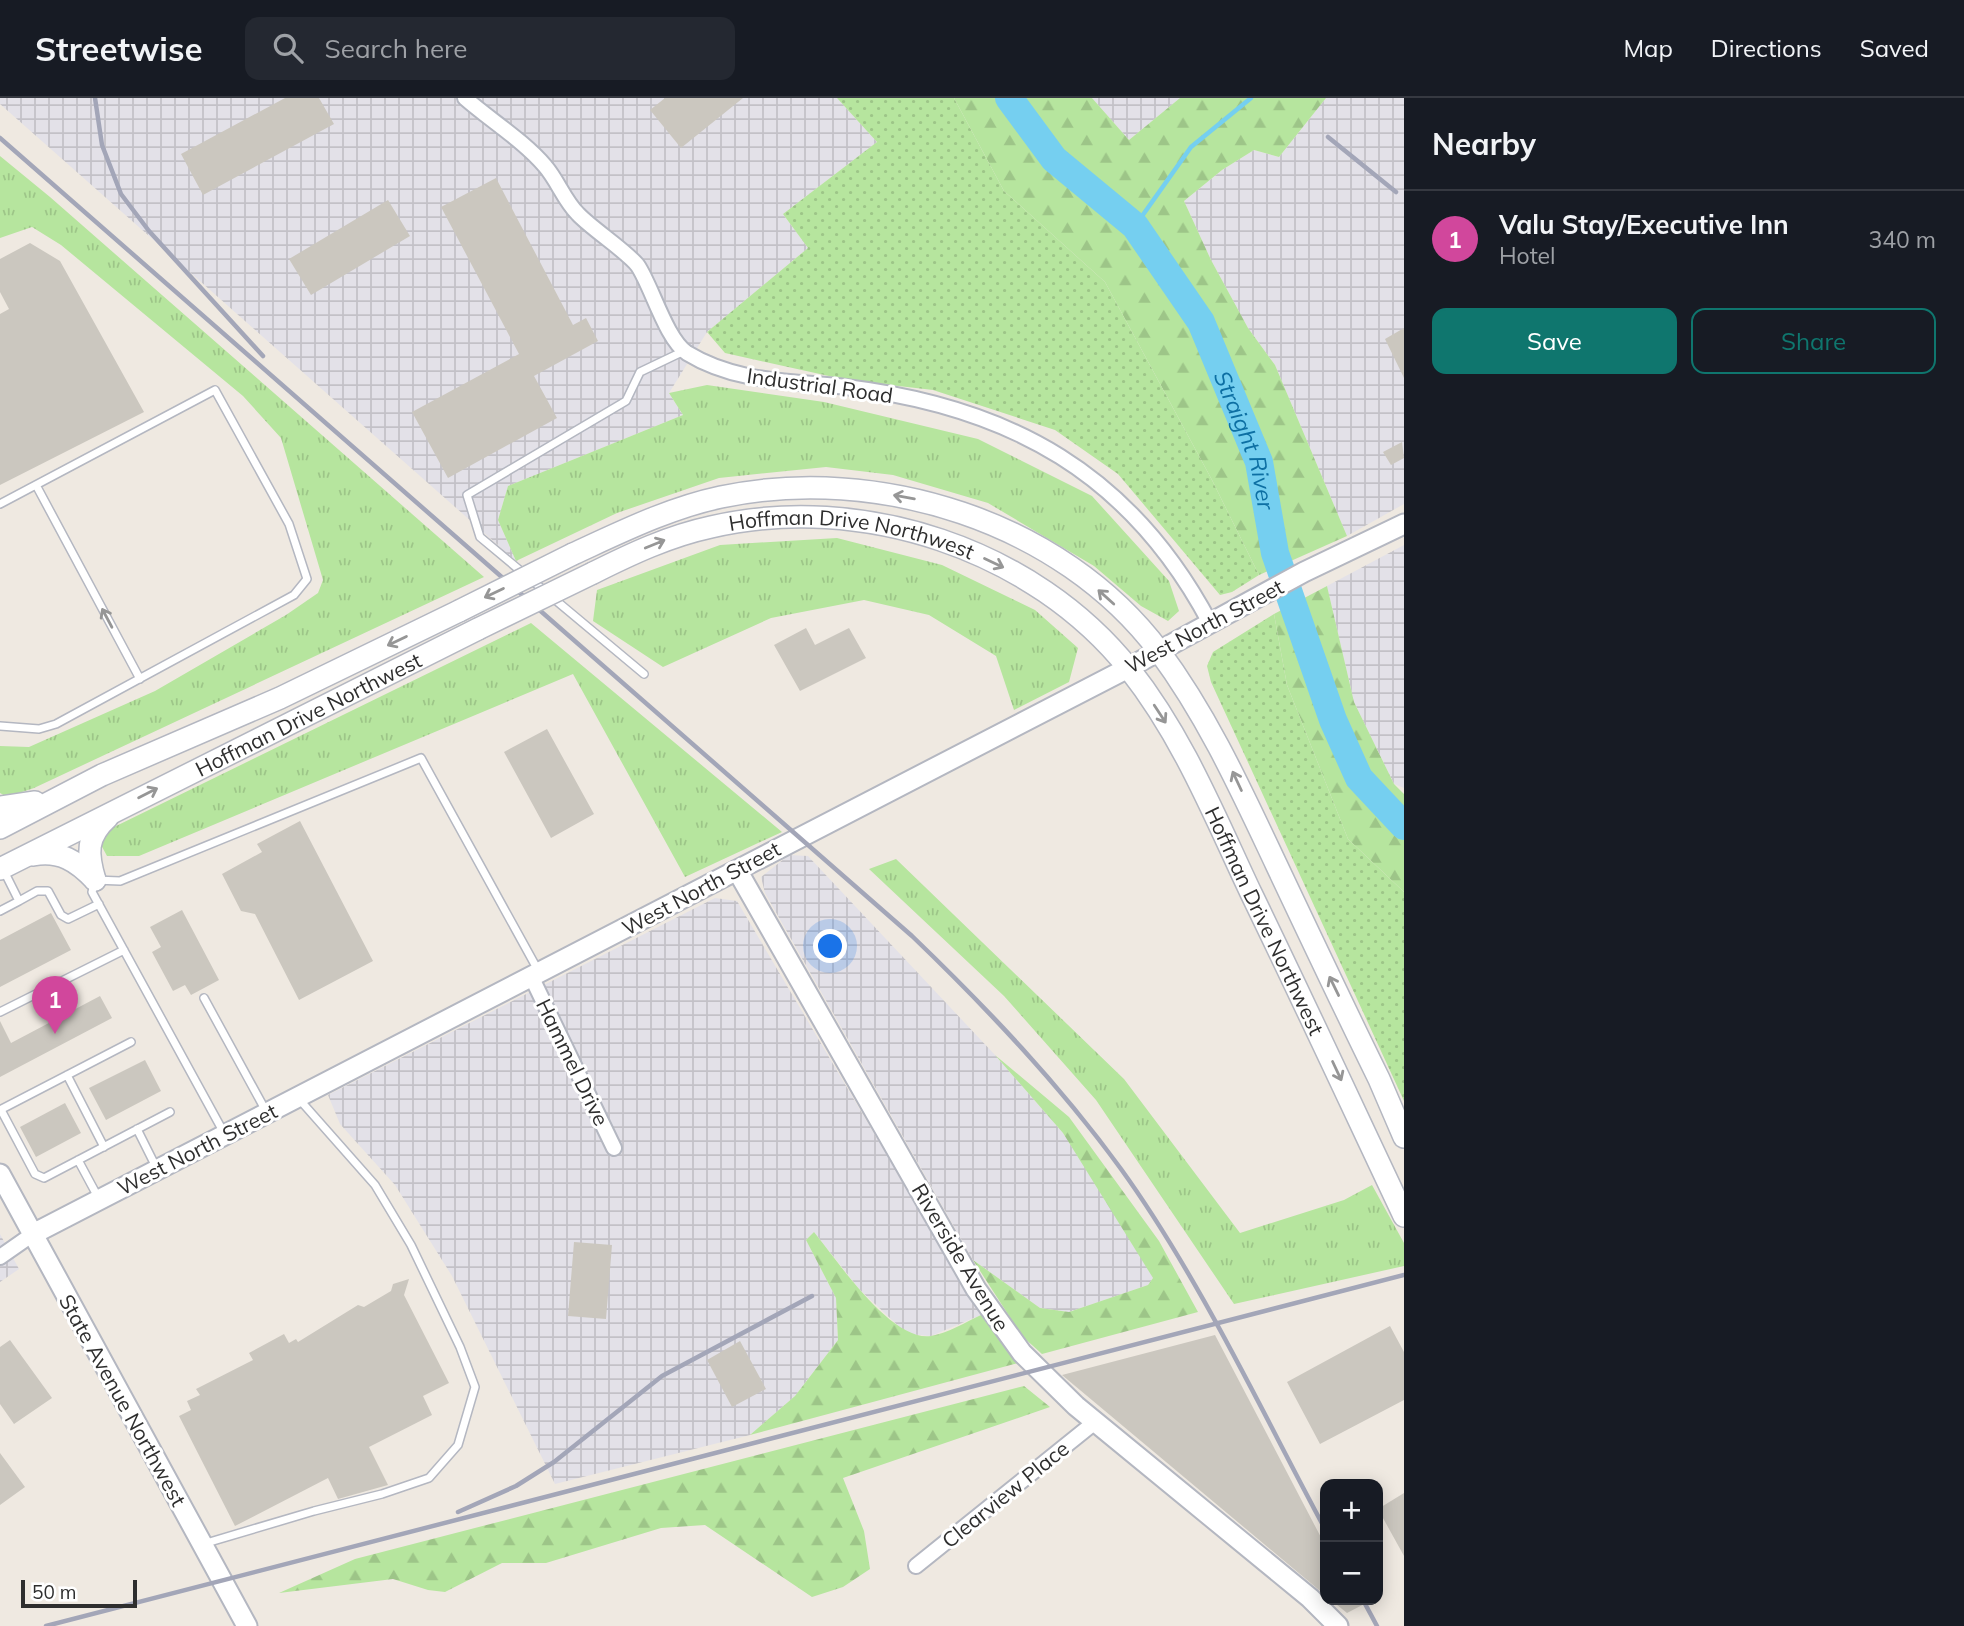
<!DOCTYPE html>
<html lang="en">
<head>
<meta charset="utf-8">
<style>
	body { margin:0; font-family:Mulish,sans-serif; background:#242831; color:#f1f3f6 }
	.controls { position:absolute; right:21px; bottom:21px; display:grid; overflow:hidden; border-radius:14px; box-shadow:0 4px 18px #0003 }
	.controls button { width:63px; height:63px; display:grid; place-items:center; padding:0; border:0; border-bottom:2px solid #363941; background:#171b24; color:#f1f3f6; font:35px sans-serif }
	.scale { position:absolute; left:21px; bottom:18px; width:116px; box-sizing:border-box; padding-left:7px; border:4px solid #2e2e2e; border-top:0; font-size:19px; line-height:24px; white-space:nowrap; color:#2e2e2e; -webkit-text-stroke:5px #fff; paint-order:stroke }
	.you { position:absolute; left:831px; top:849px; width:24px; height:24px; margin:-18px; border:5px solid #fff; border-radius:50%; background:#1a73e8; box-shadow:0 0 0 10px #1a73e833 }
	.badge { display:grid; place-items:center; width:46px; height:46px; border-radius:50%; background:#0f766e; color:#fff; font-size:23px; font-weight:700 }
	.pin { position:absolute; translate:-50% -58px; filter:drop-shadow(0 2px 4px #0008) }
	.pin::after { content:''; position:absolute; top:37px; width:24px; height:21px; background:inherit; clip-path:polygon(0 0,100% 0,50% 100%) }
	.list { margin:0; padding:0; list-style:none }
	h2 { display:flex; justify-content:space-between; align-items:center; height:91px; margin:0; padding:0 28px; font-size:30px }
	h2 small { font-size:23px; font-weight:400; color:#9ea1a6 }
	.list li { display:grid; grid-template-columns:46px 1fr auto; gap:21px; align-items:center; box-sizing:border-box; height:98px; padding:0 28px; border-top:2px solid #363941 }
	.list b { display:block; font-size:26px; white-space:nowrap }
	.list p { margin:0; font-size:23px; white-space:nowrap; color:#9ea1a6 }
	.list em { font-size:23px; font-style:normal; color:#9ea1a6 }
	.actions { display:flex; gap:14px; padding:21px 28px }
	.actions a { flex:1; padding:16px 0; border:2px solid #0f766e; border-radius:14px; text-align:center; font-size:24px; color:#0f766e }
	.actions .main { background:#0f766e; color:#fff }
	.icon { flex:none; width:38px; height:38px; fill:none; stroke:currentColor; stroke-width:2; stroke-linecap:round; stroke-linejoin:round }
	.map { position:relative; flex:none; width:1404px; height:1528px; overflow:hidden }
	header { display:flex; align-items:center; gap:42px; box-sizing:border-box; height:98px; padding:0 35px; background:#171b24; border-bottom:2px solid #363941 }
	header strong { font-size:33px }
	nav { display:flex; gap:38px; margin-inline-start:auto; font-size:24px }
	.search { width:490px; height:63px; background:#242831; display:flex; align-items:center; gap:18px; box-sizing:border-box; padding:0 24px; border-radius:14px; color:#9ea1a6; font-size:26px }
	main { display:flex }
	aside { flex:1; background:#171b24 }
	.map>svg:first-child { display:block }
	.industrial { fill:url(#industrial-grid) }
	.grass { fill:url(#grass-tufts) }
	.forest { fill:url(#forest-firs) }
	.park { fill:url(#park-dots) }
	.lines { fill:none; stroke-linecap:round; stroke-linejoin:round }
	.stream { stroke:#75cff0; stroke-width:4.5 }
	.river { stroke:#75cff0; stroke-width:28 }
	.building { fill:#cbc7bf }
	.service-casing { stroke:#b4b7c1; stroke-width:10 }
	.minor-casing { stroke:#b4b7c1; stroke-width:18 }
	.tertiary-casing { stroke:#b4b7c1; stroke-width:23 }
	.secondary-casing { stroke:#b4b7c1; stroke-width:24 }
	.service { stroke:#fff; stroke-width:7 }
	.minor { stroke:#fff; stroke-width:14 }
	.tertiary { stroke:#fff; stroke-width:19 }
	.secondary { stroke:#fff; stroke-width:21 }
	.rail { stroke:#a3a6b8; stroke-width:4.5 }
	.secondary-bridge-casing { stroke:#b4b7c1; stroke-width:24; stroke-linecap:butt }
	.secondary-bridge { stroke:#fff; stroke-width:21 }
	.oneway { stroke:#969696 }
	.labels { text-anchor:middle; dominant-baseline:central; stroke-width:6; stroke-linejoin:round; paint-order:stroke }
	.street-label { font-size:21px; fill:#2e2e2e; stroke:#fff }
	.water-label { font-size:23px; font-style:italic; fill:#0d6fa3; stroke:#fff }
</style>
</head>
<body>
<header>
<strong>Streetwise</strong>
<div class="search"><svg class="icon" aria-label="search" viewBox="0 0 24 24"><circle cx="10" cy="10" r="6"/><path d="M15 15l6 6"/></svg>Search here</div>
<nav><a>Map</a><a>Directions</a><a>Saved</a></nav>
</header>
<main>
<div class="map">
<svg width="1404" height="1528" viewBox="0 0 1404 1528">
	<defs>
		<pattern id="industrial-grid" width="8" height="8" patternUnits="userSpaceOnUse" patternTransform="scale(1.75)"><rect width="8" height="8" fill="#e3e1e8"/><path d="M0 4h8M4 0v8" fill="none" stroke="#c3c1c7"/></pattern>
		<pattern id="grass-tufts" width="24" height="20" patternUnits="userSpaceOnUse" patternTransform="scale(1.75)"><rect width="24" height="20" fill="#b6e59e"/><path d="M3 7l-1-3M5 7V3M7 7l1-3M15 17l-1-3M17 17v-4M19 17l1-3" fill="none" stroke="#9dc588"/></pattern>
		<pattern id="forest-firs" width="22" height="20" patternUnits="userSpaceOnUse" patternTransform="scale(1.75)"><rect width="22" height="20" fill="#b6e59e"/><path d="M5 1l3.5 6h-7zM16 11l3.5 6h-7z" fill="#9dc588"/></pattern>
		<pattern id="park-dots" width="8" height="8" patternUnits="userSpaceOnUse" patternTransform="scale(1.75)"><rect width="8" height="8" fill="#b6e59e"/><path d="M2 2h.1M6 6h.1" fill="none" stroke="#9dc588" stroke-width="1.8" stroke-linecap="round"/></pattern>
	</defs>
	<rect width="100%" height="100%" fill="#efe9e1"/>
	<path class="industrial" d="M0 0H837L877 44 783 116 808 150 707 234 669 295 683 317 508 388 498 422 516 463 0 6Z
		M1092 0H1180L1129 42Z
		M1326 0H1404V406L1347 438 1275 267 1248 230 1211 162 1184 103 1222 72 1254 52 1279 59Z
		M1404 447V690L1394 686 1354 604 1327 488Z
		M789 757 808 758 995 957 1063 1035 1143 1161 1153 1180 1148 1187 1069 1214 1040 1210 973 1162 765 795 761 779Z
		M715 800 737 803 981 1217 931 1238 907 1236 860 1192 814 1134 806 1142 836 1200 838 1242 795 1298 750 1337 555 1386 452 1178 395 1087 340 1026 328 997Z
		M0 1136 19 1171 0 1184Z"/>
	<path class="grass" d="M0 58 50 99 484 479 34 690 7 699 0 695V648L29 649 155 593 286 517 318 495 323 482 281 340 243 298 61 147 32 129 0 140Z
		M707 287 824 304 978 341 1092 398 1169 483 1179 513 1168 523 1141 508 1094 468 988 405 893 377 826 369 719 380 617 415 516 463 498 422 508 388 683 317 669 295Z
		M837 440 942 467 1035 512 1078 550 1069 584 1014 612 996 558 929 517 864 502 771 520 663 569 593 523 597 492 720 447Z
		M531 525 782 734 685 779 573 576 139 758H107L100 745 112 730Z
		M896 761 1124 981 1240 1135 1344 1102 1372 1087 1404 1145V1168L1234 1206 1096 1002 1004 898 869 771Z"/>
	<path class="forest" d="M954 0H1092L1129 42 1180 0H1326L1279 59 1254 52 1222 72 1184 103 1211 162 1248 230 1275 267 1347 438 1259 477 1212 382 1105 184 1004 93Z
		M1327 488 1354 604 1394 686 1404 696V794L1348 741 1287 587 1274 516Z
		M995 957 1069 1019 1159 1143 1198 1214 1042 1256 1022 1238 973 1162 1040 1210 1069 1214 1148 1187 1153 1180 1063 1035Z
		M814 1134C837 1162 891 1244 931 1238 948 1235 966 1224 981 1217L1018 1265 750 1337 795 1298 838 1242 836 1200 806 1142Z
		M1024 1288 1050 1309 843 1380 864 1433 870 1471 843 1489 812 1499 705 1427 661 1430 546 1465H502L445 1494 428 1492 393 1481 279 1495 355 1461Z"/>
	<path class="park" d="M837 0H954L1004 93 1105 184 1212 382 1259 477 1232 494 1220 497 1118 376 1055 332 933 292 847 282 725 255 707 234 808 150 783 116 877 44Z
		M1274 516 1287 587 1348 741 1404 794V1003L1211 584 1207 568 1213 554Z"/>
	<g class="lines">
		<path class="stream" d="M1135 128 1191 49 1251 0"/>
		<path class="river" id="s1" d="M1009 0 1054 61 1135 128 1201 224 1259 364 1275 455 1333 622 1359 680 1404 728"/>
	</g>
	<path class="building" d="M285 0H319L334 26 203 97 181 56Z
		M665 0H743L681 50 650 12Z
		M496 80 573 227 586 220 598 243 534 278 557 320 448 380 412 314 519 256 441 109Z
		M388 102 410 138 311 197 289 161Z
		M30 145 60 163 144 314 0 387V216L9 211 0 194V161Z
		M1404 230V280L1385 241Z
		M1402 344 1404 360 1391 367 1383 354Z
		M806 530 815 547 849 530 866 560 800 593 774 547Z
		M547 631 594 716 551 740 504 654Z
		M300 723 373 863 299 902 255 816 241 813 222 776 262 754 257 746Z
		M182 812 219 882 191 897 185 887 173 893 152 854 161 849 150 829Z
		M51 815 71 852 0 889V842Z
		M100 898 112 920 0 979V923L11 945Z
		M145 962 161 993 106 1022 89 990Z
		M65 1005 81 1035 36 1059 20 1029Z
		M574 1144 612 1147 606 1221 568 1218Z
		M409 1181 404 1197 449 1285 423 1298 432 1317 369 1349 388 1387 338 1401 328 1380 235 1428 179 1318 191 1312 187 1303 200 1297 196 1291 253 1262 249 1255 284 1236 289 1245 296 1241 298 1244 358 1207 364 1209 391 1193 393 1186Z
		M1390 1228 1404 1254V1302L1320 1346 1287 1284Z
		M1215 1237 1325 1447V1497L1062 1277Z
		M10 1242 52 1300 14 1326 0 1306V1249Z
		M740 1243 766 1291 732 1309 707 1262Z
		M0 1355 25 1389 0 1407Z
		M1404 1395V1458L1378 1411Z
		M1331 1502H1372L1347 1515Z"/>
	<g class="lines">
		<defs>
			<path id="service" d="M36 387 140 581
				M0 406 215 292 289 426 307 481 294 497 56 626 39 631 0 628
				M644 576 480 439 467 397 626 303 640 274 684 253
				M19 803 37 793H48L61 817 68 821 99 806
				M0 813 19 803 3 771
				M204 900 267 1015
				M0 914 124 852
				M67 977 104 1049
				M0 1012 131 944
				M1 1012 35 1076 44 1080 170 1014
				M137 1031 157 1071
				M224 1035 92 794 95 782 120 783 421 660 539 874
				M78 1062 99 1101
				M203 1446 314 1413 382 1396 429 1380 458 1347 475 1289 460 1249 411 1147 375 1087 299 1001"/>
			<path id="minor" d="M465 0C490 22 524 43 545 68 558 83 564 102 578 116 592 131 629 155 638 168 652 189 666 241 687 255 736 285 791 283 846 289 1011 309 1131 376 1210 525
				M531 878 614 1050
				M0 1159 33 1136
				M916 1468 1095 1324"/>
			<path id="tertiary" d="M737 772 976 1191 1022 1255 1076 1308 1310 1500 1338 1528
				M0 1076 247 1528
				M33 1136 1128 570 1304 474 1404 426"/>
			<g id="secondary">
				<path d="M573 456C621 434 669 410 721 399 877 366 1061 423 1159 553 1208 619 1241 692 1276 766 1310 838 1344 910 1379 981L1404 1039"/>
				<path id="s2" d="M593 475C631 456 669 438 711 429 861 394 1034 451 1130 572 1183 639 1215 719 1251 795 1303 902 1353 1010 1404 1118"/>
				<path d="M0 709 35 704"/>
				<path d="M0 730 102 677 280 600 459 513"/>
				<path d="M33 757C60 752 77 763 95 782"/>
				<path id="s3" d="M0 771 478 531"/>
				<path d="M95 782C87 755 86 739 108 719"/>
			</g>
		</defs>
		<use href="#service" class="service-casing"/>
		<use href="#minor" class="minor-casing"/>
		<use href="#tertiary" class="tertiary-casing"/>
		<use href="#secondary" class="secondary-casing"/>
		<use href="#service" class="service"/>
		<use href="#minor" class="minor"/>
		<use href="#tertiary" class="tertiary"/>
		<use href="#secondary" class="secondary"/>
		<path class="rail" d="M95 0 102 47 121 96 149 133 263 258
			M1328 39 1396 94
			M0 40 912 838C988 911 1059 986 1121 1071 1199 1179 1262 1314 1325 1431
			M458 1414 516 1388 554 1364 662 1278 812 1198
			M1363 1502 1377 1528
			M46 1528 1404 1177"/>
		<defs>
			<path id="secondary-bridge" d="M459 513 573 456
				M478 531 593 475"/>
		</defs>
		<use href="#secondary-bridge" class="secondary-bridge-casing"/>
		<use href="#secondary-bridge" class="secondary-bridge"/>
	</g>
	<defs><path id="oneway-shaft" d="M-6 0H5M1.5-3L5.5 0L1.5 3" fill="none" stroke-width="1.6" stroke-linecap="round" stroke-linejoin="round" transform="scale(1.75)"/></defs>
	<g class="oneway">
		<use href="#oneway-shaft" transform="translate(904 399) rotate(-170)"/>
		<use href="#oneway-shaft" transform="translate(655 446) rotate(-22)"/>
		<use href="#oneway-shaft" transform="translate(994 465) rotate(25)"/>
		<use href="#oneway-shaft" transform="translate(494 495) rotate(154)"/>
		<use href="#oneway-shaft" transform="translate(1106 499) rotate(-138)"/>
		<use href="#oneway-shaft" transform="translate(107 520) rotate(-118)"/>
		<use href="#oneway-shaft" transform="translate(397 543) rotate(154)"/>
		<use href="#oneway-shaft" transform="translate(1160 616) rotate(57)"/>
		<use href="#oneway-shaft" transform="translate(1237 683) rotate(-115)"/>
		<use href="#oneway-shaft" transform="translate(148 695) rotate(-27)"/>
		<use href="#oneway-shaft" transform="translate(1334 888) rotate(-116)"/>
		<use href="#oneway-shaft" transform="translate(1337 973) rotate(65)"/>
	</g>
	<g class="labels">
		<g class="street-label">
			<text transform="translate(820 287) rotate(8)">Industrial Road</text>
			<text stroke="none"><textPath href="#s2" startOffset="270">Hoffman Drive Northwest</textPath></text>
			<text transform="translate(1204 528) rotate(-28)">West North Street</text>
			<text stroke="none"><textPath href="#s3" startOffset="345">Hoffman Drive Northwest</textPath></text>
			<text transform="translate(701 790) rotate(-28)">West North Street</text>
			<text stroke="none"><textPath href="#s2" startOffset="878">Hoffman Drive Northwest</textPath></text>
			<text transform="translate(573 964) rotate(64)">Hammel Drive</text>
			<text transform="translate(197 1051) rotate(-27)">West North Street</text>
			<text transform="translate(961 1159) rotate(59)">Riverside Avenue</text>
			<text transform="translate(123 1302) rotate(61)">State Avenue Northwest</text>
			<text transform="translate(1005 1396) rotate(-39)">Clearview Place</text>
		</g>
		<g class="water-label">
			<text stroke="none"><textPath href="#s1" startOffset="424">Straight River</textPath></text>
		</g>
	</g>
</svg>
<div class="controls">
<button>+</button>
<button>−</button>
</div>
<div class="scale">50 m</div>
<div class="you"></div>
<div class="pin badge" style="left:55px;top:936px;background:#d1479c">1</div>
</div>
<aside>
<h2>Nearby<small></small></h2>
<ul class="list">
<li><span class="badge" style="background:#d1479c">1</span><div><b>Valu Stay/Executive Inn</b><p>Hotel</p></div><em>340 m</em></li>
</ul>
<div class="actions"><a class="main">Save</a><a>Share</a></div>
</aside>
</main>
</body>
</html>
